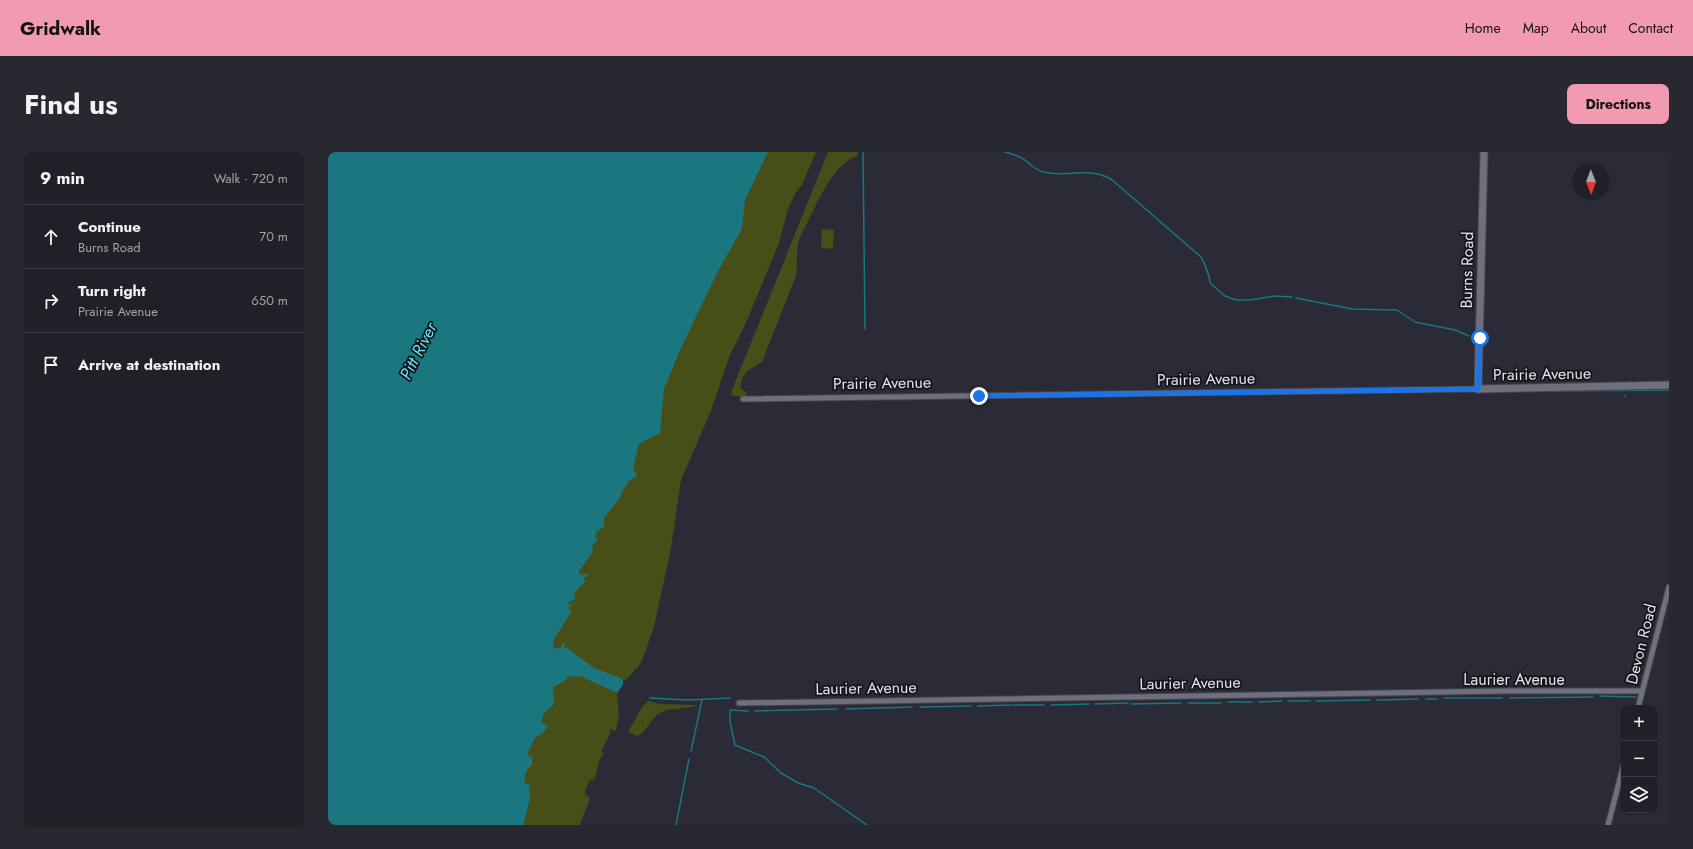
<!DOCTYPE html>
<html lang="en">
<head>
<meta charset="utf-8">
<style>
	body { margin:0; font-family:Jost,sans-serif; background:#282830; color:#f1f3f6 }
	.controls { position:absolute; right:12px; bottom:12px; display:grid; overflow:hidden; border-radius:8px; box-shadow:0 1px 3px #0004 }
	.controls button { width:36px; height:36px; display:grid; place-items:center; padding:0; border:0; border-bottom:1px solid #3d3e45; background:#202028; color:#f1f3f6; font:20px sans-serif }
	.compass { position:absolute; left:1245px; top:12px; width:36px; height:36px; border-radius:50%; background:#202028; box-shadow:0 1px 3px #0004; rotate:179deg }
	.stop { position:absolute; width:12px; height:12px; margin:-9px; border:3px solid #1a73e8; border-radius:50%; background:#fff }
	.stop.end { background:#1a73e8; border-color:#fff; box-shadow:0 1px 4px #0008 }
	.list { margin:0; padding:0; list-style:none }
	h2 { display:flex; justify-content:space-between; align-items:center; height:52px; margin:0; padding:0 16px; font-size:17px }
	h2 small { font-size:13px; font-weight:400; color:#a2a3a8 }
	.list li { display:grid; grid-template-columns:26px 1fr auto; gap:12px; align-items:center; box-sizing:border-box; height:64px; padding:0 16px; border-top:1px solid #3d3e45 }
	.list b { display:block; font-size:15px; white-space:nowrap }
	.list p { margin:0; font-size:13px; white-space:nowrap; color:#a2a3a8 }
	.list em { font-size:13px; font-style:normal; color:#a2a3a8 }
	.icon { flex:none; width:22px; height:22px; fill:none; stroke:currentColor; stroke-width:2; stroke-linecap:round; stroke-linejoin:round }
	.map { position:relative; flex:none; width:1341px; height:673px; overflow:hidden; border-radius:8px }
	header { display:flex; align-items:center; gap:24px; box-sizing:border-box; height:56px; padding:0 20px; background:#f19ab1; color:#111 }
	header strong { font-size:19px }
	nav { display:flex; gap:22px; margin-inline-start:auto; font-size:14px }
	.intro { display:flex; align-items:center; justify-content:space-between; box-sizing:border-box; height:96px; padding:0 24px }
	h1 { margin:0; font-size:28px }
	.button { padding:10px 18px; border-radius:8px; background:#f19ab1; color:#111; font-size:14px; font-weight:700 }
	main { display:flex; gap:24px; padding:0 24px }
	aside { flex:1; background:#202028; border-radius:8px; box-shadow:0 1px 3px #0004 }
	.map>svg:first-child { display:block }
	.green { fill:#484e17 }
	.water { fill:#1a7780 }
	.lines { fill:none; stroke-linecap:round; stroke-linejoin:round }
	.stream { stroke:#1a7780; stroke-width:1.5 }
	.minor-casing { stroke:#45464e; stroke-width:7 }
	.tertiary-casing { stroke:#45464e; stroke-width:9 }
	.secondary-casing { stroke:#45464e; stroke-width:9 }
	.minor { stroke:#6e707c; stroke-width:5 }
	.tertiary { stroke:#6e707c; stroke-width:7 }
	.secondary { stroke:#6e707c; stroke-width:7 }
	.route { stroke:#1a73e8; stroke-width:5 }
	.labels { text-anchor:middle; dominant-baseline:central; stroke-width:3.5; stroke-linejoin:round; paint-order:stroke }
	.street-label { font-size:16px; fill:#e3e4eb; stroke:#141419 }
	.water-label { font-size:17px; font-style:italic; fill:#67e4f1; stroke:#141419 }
</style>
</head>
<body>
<header>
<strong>Gridwalk</strong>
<nav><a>Home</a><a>Map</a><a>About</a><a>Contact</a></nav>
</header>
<div class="intro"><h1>Find us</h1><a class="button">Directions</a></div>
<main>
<aside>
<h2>9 min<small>Walk · 720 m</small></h2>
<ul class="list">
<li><svg class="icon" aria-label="ahead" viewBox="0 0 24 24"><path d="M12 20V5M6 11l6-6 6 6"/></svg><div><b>Continue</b><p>Burns Road</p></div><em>70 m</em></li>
<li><svg class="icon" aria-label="right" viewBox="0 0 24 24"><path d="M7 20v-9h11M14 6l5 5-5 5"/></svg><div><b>Turn right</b><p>Prairie Avenue</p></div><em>650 m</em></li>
<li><svg class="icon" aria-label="arrive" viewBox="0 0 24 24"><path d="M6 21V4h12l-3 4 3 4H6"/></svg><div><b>Arrive at destination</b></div></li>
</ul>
</aside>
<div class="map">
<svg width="1341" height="673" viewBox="0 0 1341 673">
	<rect width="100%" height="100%" fill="#2a2b36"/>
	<path class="green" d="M378 0H488L474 33 468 40 460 57 451 91 417 173 401 205 383 259 353 328 343 396 326 475 313 511 298 528 279 522 211 491Z
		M500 0H530L529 4C501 14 486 60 472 85 467 98 470 111 468 124L434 210 419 219 415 225 412 235 419 241 417 245 403 243 404 238Z
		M494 77 506 78 505 97 493 96Z
		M197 477 275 535 289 541 291 564 288 578 286 579 282 577V582L273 600 276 601 271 609 267 627 262 628 257 639V643L262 646 252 673H129Z
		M320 549 332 552 370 553C359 558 345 555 334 560 323 565 320 578 310 584L300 580 314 555Z"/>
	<path class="water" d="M0 0H440L417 48 414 77 390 119 353 196 336 237 332 281 311 292 305 316 309 324 301 329 295 338 292 346 276 366V375L269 379 267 384 270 388 265 392 264 401 251 419V423L259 422 260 424 255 426 257 429 255 433H253L246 442 248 447 240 450V453L244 451 240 459H244L226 487 225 495 232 497 234 492H237L236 497 238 495 266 516 295 527V533L289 541 252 524 243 525 241 523 238 528 225 535 226 552 216 561 213 570 220 574 216 580 206 587 199 603 204 605V613C197 618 196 625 197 633L201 631 202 647 195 673H0Z"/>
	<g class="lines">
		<path class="stream" d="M535 0 537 177
			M677 0C684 2 692 4 697 8 703 13 708 19 716 20 740 26 759 14 783 27L873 105C876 110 882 125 882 131L897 144 908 148H921L947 144 964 145
			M968 146 1024 157 1069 158 1087 170 1127 178 1141 184
			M1221 239 1341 238
			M1297 243V244
			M1272 544 1308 545
			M322 546 360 548 402 546
			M1116 546H1174
			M1182 546 1265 545
			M1098 547H1109
			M1049 548 1090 547
			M960 549H982
			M988 549 1042 548
			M900 550H924
			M931 550 954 549
			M860 551H893
			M767 552 800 551
			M803 552 853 551
			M684 553H716
			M723 553 761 552
			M650 554 682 553
			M592 555 643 554
			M518 557 584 555
			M420 559 402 558V570L407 593 436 605 453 621 470 631 486 636 539 673
			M427 559 509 557
			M363 599 374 548
			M348 673 361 607"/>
		<defs>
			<path id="minor" d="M415 247 1150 237
				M411 551 1178 539H1314
				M1310 556 1341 435
				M1280 673 1296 611"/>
			<path id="tertiary" d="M1150 237 1156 0"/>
			<path id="secondary" d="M1150 237 1341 233"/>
		</defs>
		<use href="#minor" class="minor-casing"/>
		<use href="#tertiary" class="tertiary-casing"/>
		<use href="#secondary" class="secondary-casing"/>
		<use href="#minor" class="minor"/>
		<use href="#tertiary" class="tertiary"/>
		<use href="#secondary" class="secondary"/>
	</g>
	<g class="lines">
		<path class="route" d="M651 244 1150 237 1152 186"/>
	</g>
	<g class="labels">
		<g class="street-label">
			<text transform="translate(1139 118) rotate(-89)">Burns Road</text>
			<text transform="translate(1214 222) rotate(-1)">Prairie Avenue</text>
			<text transform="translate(878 227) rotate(-1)">Prairie Avenue</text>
			<text transform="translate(554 231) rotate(-1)">Prairie Avenue</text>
			<text transform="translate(1313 492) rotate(-76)">Devon Road</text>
			<text x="1186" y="527">Laurier Avenue</text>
			<text transform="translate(862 531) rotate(-1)">Laurier Avenue</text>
			<text transform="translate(538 536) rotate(-1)">Laurier Avenue</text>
		</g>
		<g class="water-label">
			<text transform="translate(90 199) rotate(-63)">Pitt River</text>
		</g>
	</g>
</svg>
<div class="controls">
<button>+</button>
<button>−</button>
<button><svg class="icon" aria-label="layers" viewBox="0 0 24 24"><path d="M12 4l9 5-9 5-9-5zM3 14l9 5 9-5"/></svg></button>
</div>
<svg class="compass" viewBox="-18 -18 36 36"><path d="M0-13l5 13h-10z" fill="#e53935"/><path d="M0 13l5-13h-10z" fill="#a2a3a8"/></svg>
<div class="stop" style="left:1152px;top:186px"></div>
<div class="stop end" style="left:651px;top:244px"></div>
</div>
</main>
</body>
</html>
